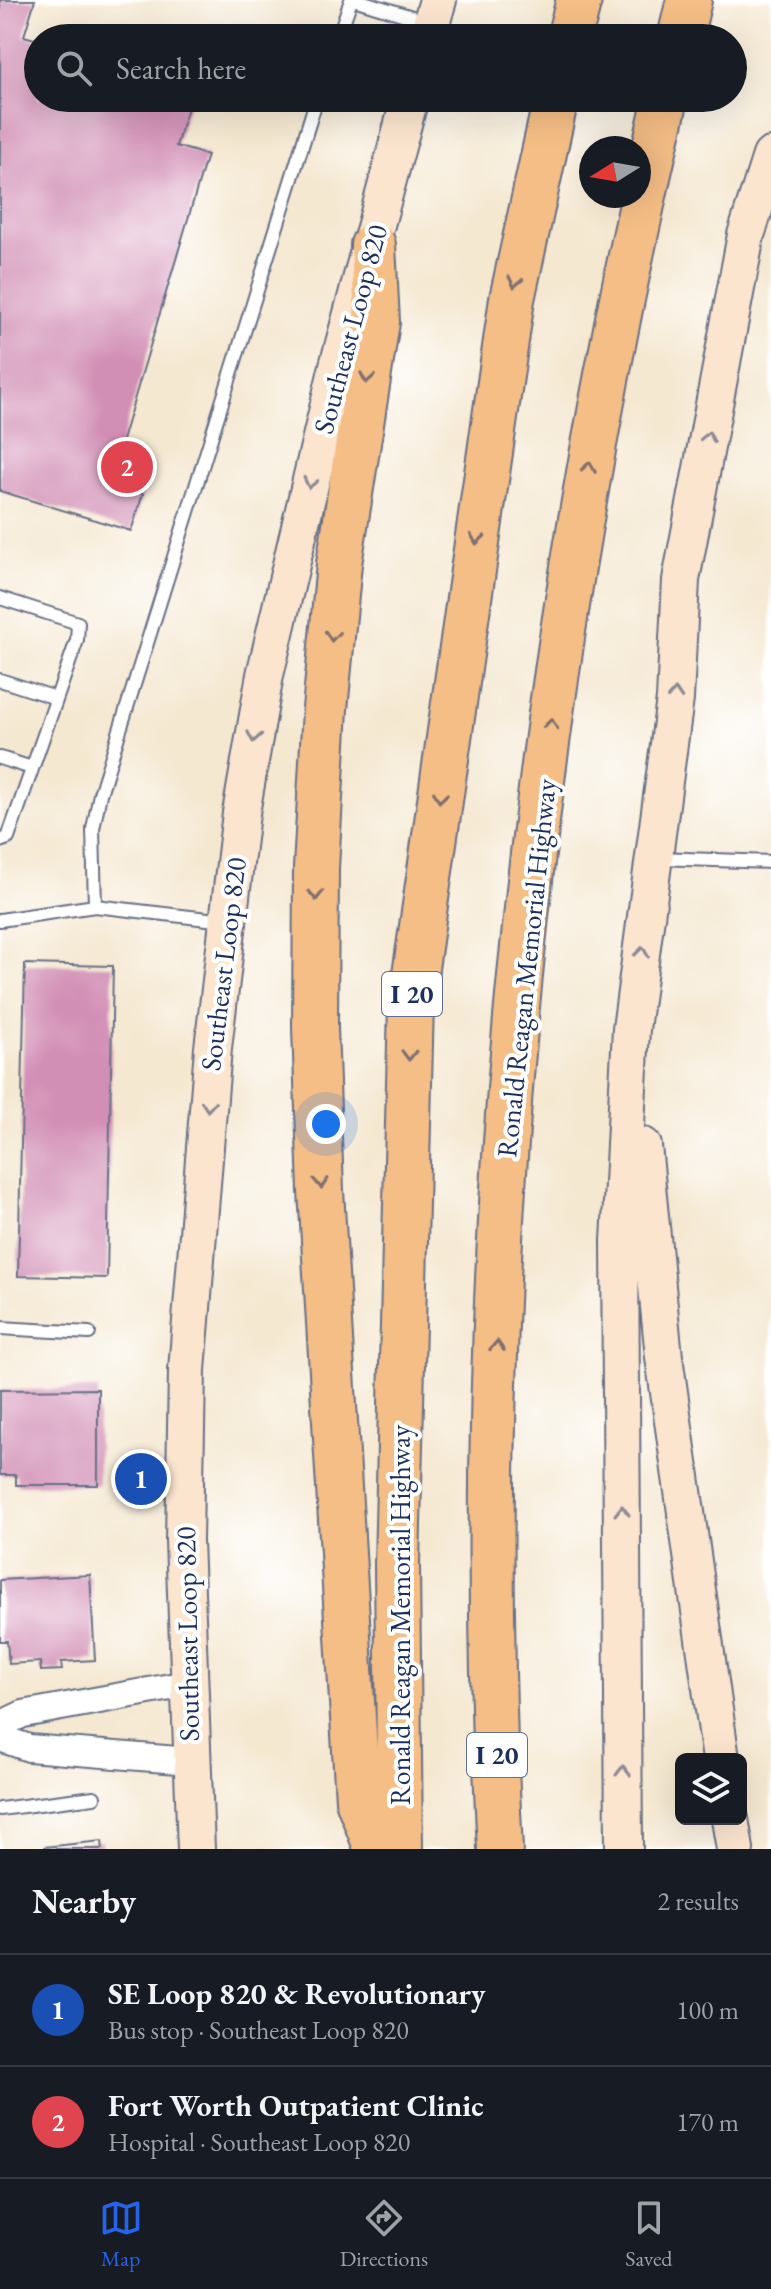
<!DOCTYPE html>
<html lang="en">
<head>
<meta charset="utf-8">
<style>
	body { margin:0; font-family:"EB Garamond",serif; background:#20242c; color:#f1f3f6 }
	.controls { position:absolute; right:24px; bottom:24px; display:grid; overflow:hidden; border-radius:12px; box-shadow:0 8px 32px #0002 }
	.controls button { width:72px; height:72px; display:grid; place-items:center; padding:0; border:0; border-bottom:2px solid #363941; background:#171b24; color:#f1f3f6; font:40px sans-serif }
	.compass { position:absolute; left:579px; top:136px; width:72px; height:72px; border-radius:50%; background:#171b24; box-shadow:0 8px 32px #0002; rotate:259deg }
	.you { position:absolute; left:326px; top:1124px; width:28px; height:28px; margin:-20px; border:6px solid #fff; border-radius:50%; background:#1a73e8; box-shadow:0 0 0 12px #1a73e833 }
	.badge { display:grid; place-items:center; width:52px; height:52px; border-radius:50%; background:#2563eb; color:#fff; font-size:26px; font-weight:700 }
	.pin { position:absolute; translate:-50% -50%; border:4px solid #fff; box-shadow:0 2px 8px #0006 }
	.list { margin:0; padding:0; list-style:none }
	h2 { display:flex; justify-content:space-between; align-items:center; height:104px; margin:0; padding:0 32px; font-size:34px }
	h2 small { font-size:26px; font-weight:400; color:#9ea1a6 }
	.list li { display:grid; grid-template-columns:52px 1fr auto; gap:24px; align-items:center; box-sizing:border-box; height:112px; padding:0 32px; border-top:2px solid #363941 }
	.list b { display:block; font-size:30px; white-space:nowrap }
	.list p { margin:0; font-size:26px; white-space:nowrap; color:#9ea1a6 }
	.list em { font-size:26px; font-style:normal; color:#9ea1a6 }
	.icon { flex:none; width:44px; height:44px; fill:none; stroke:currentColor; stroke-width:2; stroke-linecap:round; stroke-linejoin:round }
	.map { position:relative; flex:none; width:771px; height:1849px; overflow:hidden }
	.search { position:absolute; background:#171b24; box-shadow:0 8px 32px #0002; left:24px; right:24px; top:24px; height:88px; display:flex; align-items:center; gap:20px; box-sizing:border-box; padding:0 28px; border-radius:44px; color:#9ea1a6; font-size:30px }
	.sheet { height:328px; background:#171b24 }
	nav { display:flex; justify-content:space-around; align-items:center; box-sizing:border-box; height:112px; border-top:2px solid #363941; background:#171b24; font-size:22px; color:#9ea1a6 }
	nav a { display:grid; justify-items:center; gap:4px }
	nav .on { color:#2563eb }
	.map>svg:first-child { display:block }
	.building { fill:#d28fb5 }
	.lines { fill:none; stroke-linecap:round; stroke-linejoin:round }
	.service-casing { stroke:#677086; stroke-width:16 }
	.minor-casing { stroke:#677086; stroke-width:30 }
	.secondary-casing { stroke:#677086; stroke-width:40 }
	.motorway-casing { stroke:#677086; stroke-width:48 }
	.service { stroke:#fff; stroke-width:12 }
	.minor { stroke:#fff; stroke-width:26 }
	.secondary { stroke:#fbe5cf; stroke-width:36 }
	.motorway { stroke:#f5be86; stroke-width:44 }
	.oneway { stroke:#7d6f70 }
	.oneway2 { stroke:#8b8a96 }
	.labels { text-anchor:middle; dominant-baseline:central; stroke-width:8; stroke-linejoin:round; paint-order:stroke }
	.shield { fill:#fff; stroke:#5f6d8e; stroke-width:2 }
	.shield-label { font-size:26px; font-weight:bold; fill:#1b2f5e }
	.street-label { font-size:28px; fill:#1b2f5e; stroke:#fff }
</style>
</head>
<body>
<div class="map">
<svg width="771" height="1849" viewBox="0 0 771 1849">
	<rect width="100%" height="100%" fill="#fff"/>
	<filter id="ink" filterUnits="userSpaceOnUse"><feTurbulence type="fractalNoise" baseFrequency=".0125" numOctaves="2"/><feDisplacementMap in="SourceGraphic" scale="16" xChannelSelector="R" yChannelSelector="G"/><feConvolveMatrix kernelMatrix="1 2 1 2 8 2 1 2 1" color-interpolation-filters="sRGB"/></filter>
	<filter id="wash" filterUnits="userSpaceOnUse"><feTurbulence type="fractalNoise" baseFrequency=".006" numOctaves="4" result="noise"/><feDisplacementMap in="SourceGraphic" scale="32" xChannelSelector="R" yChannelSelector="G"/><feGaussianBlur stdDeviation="1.8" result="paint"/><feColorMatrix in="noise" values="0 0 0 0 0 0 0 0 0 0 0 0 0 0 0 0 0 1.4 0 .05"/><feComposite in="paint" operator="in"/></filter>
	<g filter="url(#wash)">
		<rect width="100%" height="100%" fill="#f5e8d1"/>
		<g id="blocks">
			<path class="building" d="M0 0H35L24 36 38 40V98H191L176 146 207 155 109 484 143 494 131 531 0 491Z
				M25 964 113 966 107 1278 18 1276Z
				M98 1389V1485H16V1475H0V1390Z
				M90 1575 95 1660 61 1662 62 1670 41 1671 40 1662 9 1664 7 1641H0V1580Z
				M102 1841 103 1849H44V1847Z"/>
		</g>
	</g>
	<g filter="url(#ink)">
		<use href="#blocks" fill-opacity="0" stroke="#677086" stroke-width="2"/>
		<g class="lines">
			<defs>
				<path id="service" d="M357 0 428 22
					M338 38 351 0
					M0 598 78 623 77 640 8 838 0 841
					M0 680 56 698
					M0 758 32 768
					M657 858 771 862
					M0 920 95 906
					M225 921 95 906 93 829 100 794 317 98
					M0 1328 89 1333
					M0 1809 94 1797"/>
				<path id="minor" d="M0 1725 23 1714 187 1684
					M0 1738 29 1748 190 1761"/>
				<path id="secondary" d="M427 38 438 0
					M643 1146 664 1357 721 1759
					M730 1819 735 1849
					M196 1849 184 1541 187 1370 213 1048 241 813 265 675 338 366 410 98
					M624 1849 620 1241 631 1029 675 699 681 580 746 235 771 156"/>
				<path id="motorway" d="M569 38 579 0
					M680 38 689 0
					M373 245 377 322 339 564 325 709 316 868 315 1028 321 1191 358 1800 377 1849
					M400 1849 397 1565 411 1003 512 299 556 98
					M500 1849C467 1265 533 666 666 98"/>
			</defs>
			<use href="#service" class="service-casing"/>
			<use href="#minor" class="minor-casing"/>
			<use href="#secondary" class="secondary-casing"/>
			<use href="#motorway" class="motorway-casing"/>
			<use href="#service" class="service"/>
			<use href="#minor" class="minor"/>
			<use href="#secondary" class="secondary"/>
			<use href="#motorway" class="motorway"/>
		</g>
		<defs><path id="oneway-chevron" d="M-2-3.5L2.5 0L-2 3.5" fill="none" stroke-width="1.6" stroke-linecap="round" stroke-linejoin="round" transform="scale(2)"/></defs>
		<g class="oneway">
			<use href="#oneway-chevron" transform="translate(515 282) rotate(102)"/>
			<use href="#oneway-chevron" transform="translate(367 378) rotate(100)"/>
			<use href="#oneway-chevron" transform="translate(589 467) rotate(-80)"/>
			<use href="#oneway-chevron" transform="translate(477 539) rotate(98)"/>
			<use href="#oneway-chevron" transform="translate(332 636) rotate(95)"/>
			<use href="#oneway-chevron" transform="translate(551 724) rotate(-83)"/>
			<use href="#oneway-chevron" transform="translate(440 797) rotate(98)"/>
			<use href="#oneway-chevron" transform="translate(316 895) rotate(90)"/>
			<use href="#oneway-chevron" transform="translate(409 1055) rotate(91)"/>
			<use href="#oneway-chevron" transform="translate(321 1183) rotate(88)"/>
			<use href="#oneway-chevron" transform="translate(497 1346) rotate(-87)"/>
		</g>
		<g class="oneway2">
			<use href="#oneway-chevron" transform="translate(708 437) rotate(-79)"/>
			<use href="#oneway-chevron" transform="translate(310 483) rotate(103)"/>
			<use href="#oneway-chevron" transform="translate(675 694) rotate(-86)"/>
			<use href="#oneway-chevron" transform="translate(254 737) rotate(100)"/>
			<use href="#oneway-chevron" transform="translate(642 952) rotate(-82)"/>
			<use href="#oneway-chevron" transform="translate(208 1106) rotate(95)"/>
			<use href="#oneway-chevron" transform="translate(622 1511) rotate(-90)"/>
			<use href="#oneway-chevron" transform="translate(623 1771) rotate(-90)"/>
		</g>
	</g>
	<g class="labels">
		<g class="shield">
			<rect x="382" y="972" width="60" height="44" rx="6"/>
			<rect x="467" y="1733" width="60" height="44" rx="6"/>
		</g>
		<g class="shield-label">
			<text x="412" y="994">I 20</text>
			<text x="497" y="1755">I 20</text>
		</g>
		<g class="street-label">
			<text transform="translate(350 329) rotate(-75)">Southeast Loop 820</text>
			<text transform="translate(223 964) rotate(-83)">Southeast Loop 820</text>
			<text transform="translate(526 968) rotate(-84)">Ronald Reagan Memorial Highway</text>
			<text transform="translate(400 1615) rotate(-90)">Ronald Reagan Memorial Highway</text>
			<text transform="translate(187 1634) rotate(-91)">Southeast Loop 820</text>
		</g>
	</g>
</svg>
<div class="controls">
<button><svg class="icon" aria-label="layers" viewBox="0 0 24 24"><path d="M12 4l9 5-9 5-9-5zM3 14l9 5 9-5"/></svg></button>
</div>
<svg class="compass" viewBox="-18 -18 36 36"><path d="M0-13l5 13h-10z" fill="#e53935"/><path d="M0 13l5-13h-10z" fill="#9ea1a6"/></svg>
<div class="you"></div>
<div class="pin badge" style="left:141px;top:1479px;background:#1a4fb4">1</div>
<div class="pin badge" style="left:127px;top:467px;background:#e0444e">2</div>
<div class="search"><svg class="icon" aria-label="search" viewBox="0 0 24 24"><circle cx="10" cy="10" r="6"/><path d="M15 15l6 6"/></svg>Search here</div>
</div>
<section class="sheet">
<h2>Nearby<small>2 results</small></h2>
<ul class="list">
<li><span class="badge" style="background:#1a4fb4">1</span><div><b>SE Loop 820 &amp; Revolutionary</b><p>Bus stop · Southeast Loop 820</p></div><em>100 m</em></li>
<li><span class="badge" style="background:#e0444e">2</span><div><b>Fort Worth Outpatient Clinic</b><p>Hospital · Southeast Loop 820</p></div><em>170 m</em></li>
</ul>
</section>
<nav>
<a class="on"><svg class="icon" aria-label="map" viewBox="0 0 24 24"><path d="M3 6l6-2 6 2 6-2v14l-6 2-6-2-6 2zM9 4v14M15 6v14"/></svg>Map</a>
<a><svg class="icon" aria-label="directions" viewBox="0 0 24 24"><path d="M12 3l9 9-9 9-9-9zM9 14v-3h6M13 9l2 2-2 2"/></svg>Directions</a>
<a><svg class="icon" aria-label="saved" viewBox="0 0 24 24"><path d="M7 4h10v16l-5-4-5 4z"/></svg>Saved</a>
</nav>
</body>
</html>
